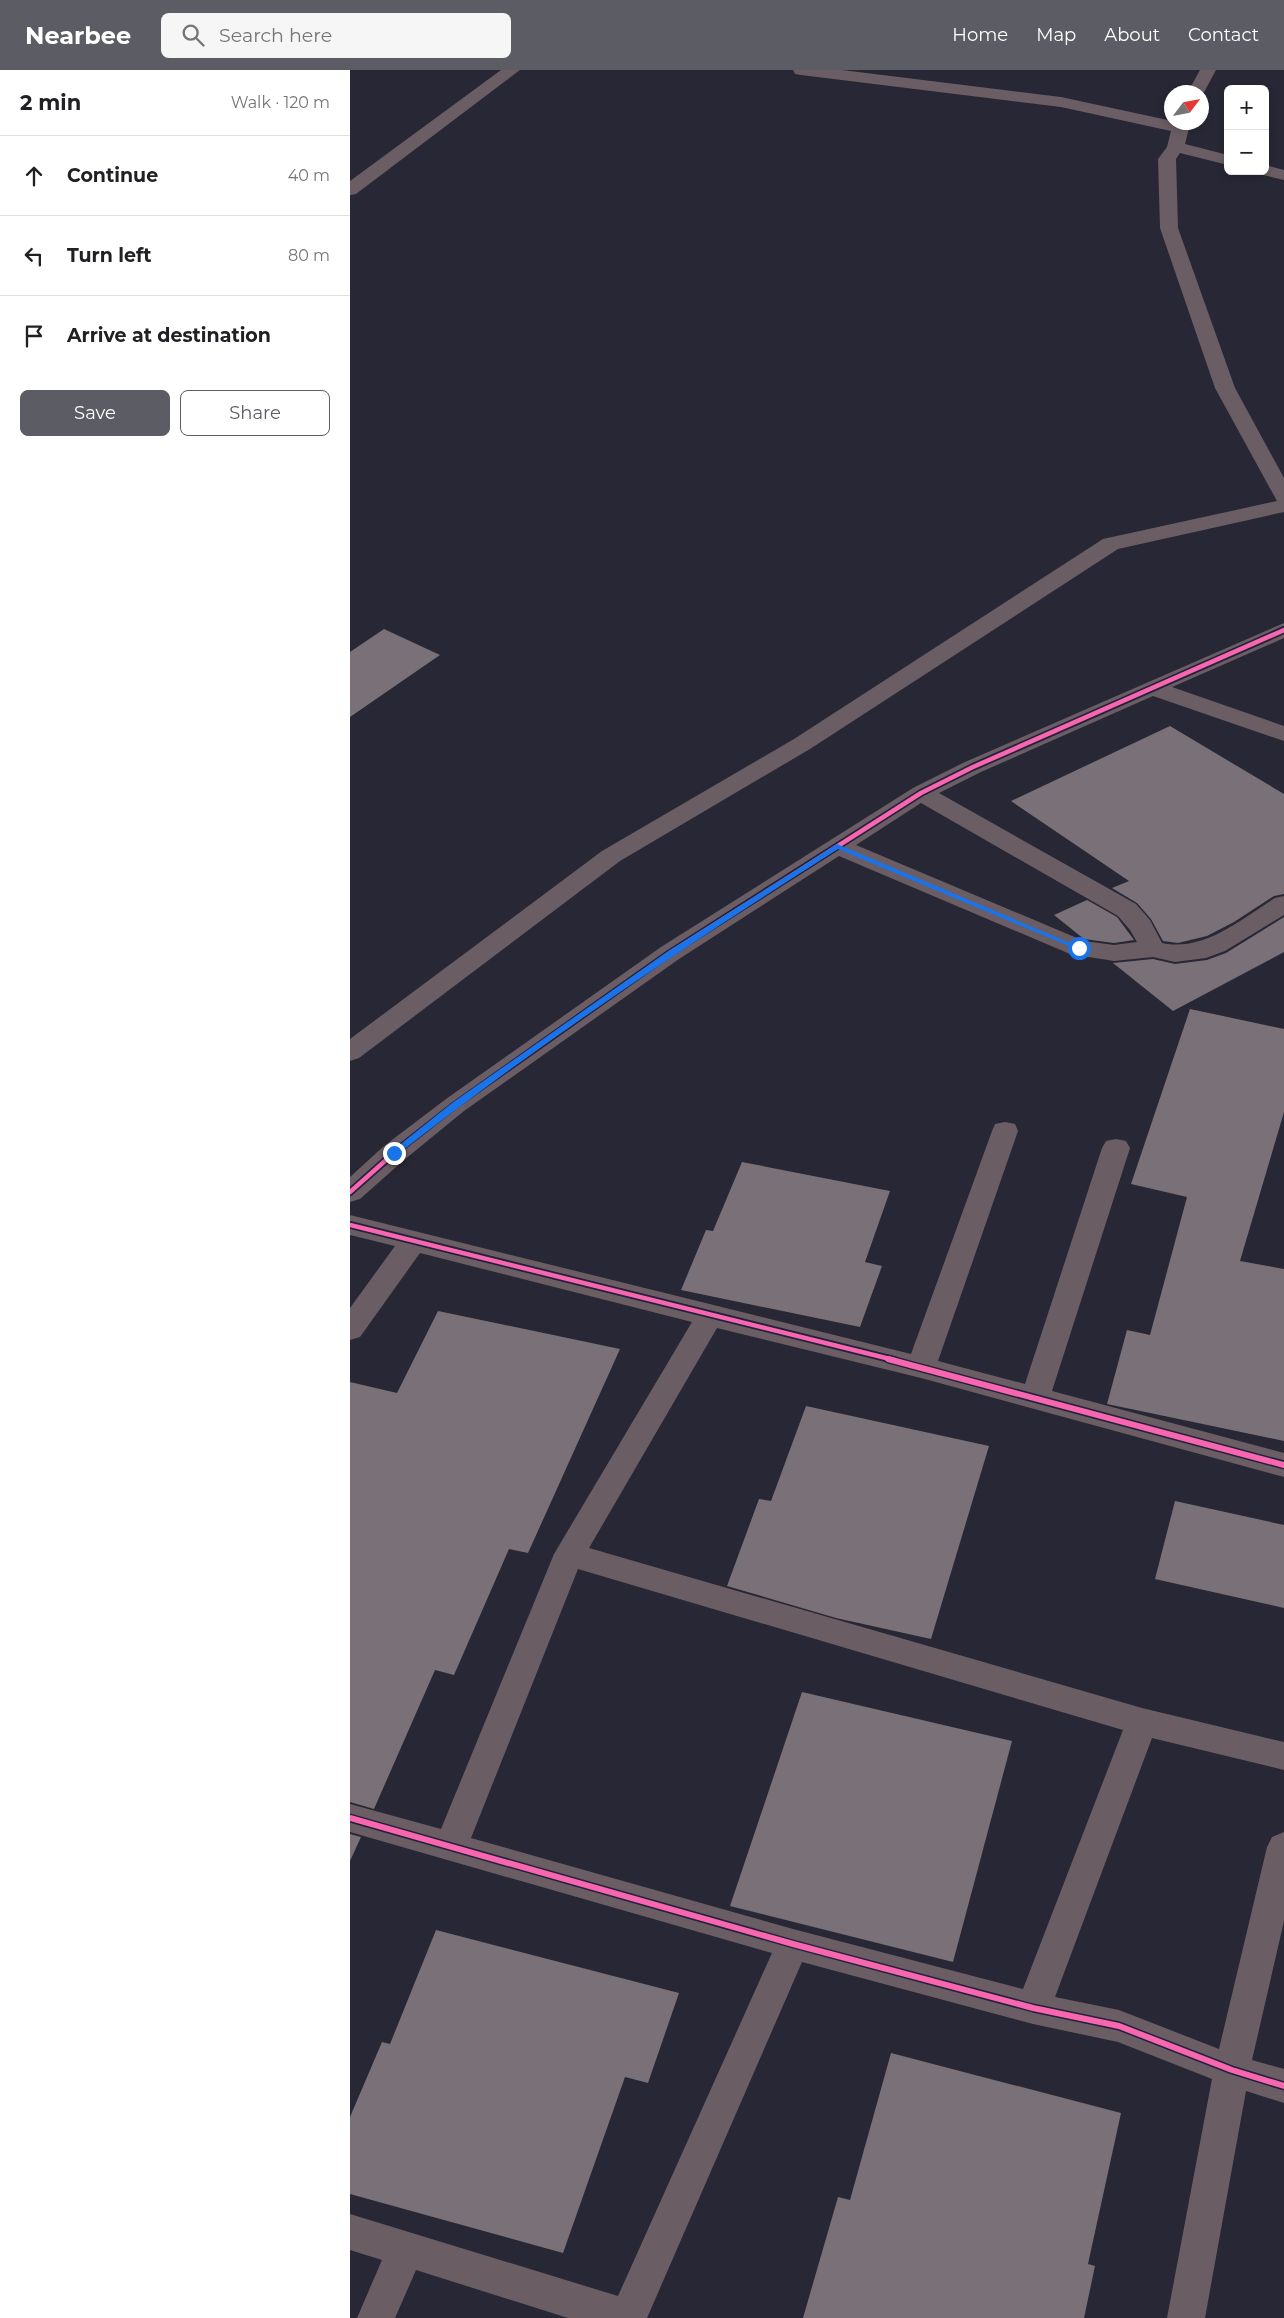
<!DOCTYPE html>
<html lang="en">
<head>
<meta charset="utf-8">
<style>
	body { margin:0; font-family:Montserrat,sans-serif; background:#f6f6f6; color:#202124 }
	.controls { position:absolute; right:15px; top:15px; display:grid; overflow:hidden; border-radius:8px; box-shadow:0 2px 8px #0003 }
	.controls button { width:45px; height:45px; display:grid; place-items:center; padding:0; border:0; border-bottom:1px solid #e0e0e0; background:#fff; color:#202124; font:25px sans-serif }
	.compass { position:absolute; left:814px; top:15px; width:45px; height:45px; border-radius:50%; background:#fff; box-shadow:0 2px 8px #0003; rotate:58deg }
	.stop { position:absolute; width:15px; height:15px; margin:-11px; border:4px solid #1a73e8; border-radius:50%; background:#fff }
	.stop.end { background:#1a73e8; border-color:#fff; box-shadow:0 1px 5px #0008 }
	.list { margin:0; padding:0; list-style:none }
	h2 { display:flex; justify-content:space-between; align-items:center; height:65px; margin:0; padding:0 20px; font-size:21px }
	h2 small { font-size:16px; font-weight:400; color:#757577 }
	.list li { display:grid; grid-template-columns:32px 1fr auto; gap:15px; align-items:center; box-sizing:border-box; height:80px; padding:0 20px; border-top:1px solid #e0e0e0 }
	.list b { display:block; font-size:19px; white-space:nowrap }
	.list em { font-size:16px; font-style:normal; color:#757577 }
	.actions { display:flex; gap:10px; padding:15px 20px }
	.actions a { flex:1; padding:11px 0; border:1px solid #5c5c65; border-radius:8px; text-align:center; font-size:18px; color:#5c5c65 }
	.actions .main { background:#5c5c65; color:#fff }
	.icon { flex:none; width:28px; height:28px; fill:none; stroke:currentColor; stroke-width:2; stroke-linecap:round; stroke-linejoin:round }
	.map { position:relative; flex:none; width:934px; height:2248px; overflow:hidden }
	header { display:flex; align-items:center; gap:30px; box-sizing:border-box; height:70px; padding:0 25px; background:#5c5c65; color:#fff }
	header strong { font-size:24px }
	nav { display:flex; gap:28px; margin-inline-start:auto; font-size:18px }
	.search { width:350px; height:45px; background:#f6f6f6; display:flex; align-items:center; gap:12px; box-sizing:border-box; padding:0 18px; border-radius:8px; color:#757577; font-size:19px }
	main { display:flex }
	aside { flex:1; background:#fff }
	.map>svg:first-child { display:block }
	.building { fill:#797177 }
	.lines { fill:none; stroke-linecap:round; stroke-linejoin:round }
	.minor { fill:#6a5e64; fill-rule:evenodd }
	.cycleway-far1-casing { stroke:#23213b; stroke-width:8 }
	.cycleway-casing { stroke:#23213b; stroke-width:9 }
	.cycleway-far1 { stroke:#f766af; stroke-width:4.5 }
	.cycleway { stroke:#f766af; stroke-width:6 }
	.route { fill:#1a73e8 }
</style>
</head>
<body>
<header>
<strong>Nearbee</strong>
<div class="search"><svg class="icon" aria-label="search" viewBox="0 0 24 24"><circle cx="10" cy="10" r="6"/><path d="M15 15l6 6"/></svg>Search here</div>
<nav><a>Home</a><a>Map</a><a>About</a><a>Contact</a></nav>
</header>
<main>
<aside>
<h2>2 min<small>Walk · 120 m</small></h2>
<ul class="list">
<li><svg class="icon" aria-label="ahead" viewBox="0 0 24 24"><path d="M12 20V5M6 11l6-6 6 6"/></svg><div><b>Continue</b></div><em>40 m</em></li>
<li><svg class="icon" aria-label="left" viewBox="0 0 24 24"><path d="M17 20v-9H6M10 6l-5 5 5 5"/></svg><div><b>Turn left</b></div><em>80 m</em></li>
<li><svg class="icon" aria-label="arrive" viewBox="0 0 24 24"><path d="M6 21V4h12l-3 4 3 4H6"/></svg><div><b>Arrive at destination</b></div></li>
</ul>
<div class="actions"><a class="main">Save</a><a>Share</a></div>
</aside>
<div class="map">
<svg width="934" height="2248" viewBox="0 0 934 2248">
	<rect width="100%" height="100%" fill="#282735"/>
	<path class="building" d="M34 559 90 585 0 647V582Z
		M820 656 934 724V824L924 826 884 852 857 866 828 873 813 871 801 849 787 833 762 818 779 811 661 731Z
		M737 830 767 847 784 870 764 873 734 869 704 845Z
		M934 847V882L823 941 763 893 803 889 825 894 857 890 876 883Z
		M840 939 934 959V1042L890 1191 934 1199V1371L757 1334 777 1260 800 1265 837 1127 781 1114Z
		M392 1092 540 1121 515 1192 532 1196 510 1257 331 1220 356 1160 363 1161Z
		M88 1241 270 1279 178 1483 159 1479 104 1605 85 1600 24 1739 0 1732V1312L47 1323Z
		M456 1336 639 1376 581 1569 486 1548 377 1516 409 1429 421 1431Z
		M825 1431 934 1455V1538L805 1509Z
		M452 1622 662 1671 603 1892 380 1836Z
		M0 1764 11 1767 0 1791Z
		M86 1860 329 1923 298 2013 275 2007 213 2183 0 2124V2047L32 1972 40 1974Z
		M541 1983 771 2043 738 2194 745 2196 734 2248H453L488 2127 500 2130Z"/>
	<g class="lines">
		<path class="minor" d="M151 0H170L6 124 0 125V111Z
			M443 0H492L711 27 836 54 839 58 835 74 878 85V95L830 83 826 89 828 158 885 318 934 408V442L768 479 460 679 270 791 9 988 0 991V969L252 781 444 669 753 469 927 431 865 318 810 158 808 89 817 77 821 61 711 37 451 5 445 4Z
			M850 0H866L852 26V22H838Z
			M915 95 934 100V110L909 104 907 101H915Z
			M934 553V568L822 617 934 656V671L803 626 631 702 589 723 786 834 800 850 812 873C854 882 891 849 925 828L934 826V845L875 881 856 888 825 892 803 887 764 891 720 884 489 786 329 889 114 1041 54 1090 10 1129 0 1132V1107L34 1076 96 1029 311 877 563 718 615 692ZM571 733 768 846 780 860 787 872 764 875 734 871 506 775Z
			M655 1052 665 1054 668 1061 588 1291 675 1314 752 1078 756 1071 766 1069 776 1071 780 1078 702 1321 934 1383V1407L571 1308 367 1258 239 1478 792 1638 934 1672V1700L802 1668 705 1927 769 1940 869 1979 917 1777 922 1767 934 1762V1851L902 1990 934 1999V2033L896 2021 855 2248H817L862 2009 768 1972 683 1954 452 1892 297 2248H218L66 2200 45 2248H7L32 2190 0 2180V2144L268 2226 422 1883 0 1762V1734L91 1759 204 1484 342 1252 70 1183 10 1267 0 1270V1238L45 1176 0 1165V1145L561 1284 642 1061 645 1054ZM228 1499 773 1660 673 1919 443 1859 121 1768Z"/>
		<defs>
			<path id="cycleway-far1" d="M0 1122 44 1083 105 1035 320 883 571 723 623 697 934 560
				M0 1155 544 1290"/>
			<path id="cycleway" d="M538 1289 934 1395
				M0 1748 443 1874 683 1938 769 1956 882 2000 934 2016"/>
		</defs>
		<use href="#cycleway-far1" class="cycleway-far1-casing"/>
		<use href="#cycleway" class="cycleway-casing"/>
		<use href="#cycleway-far1" class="cycleway-far1"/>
		<use href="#cycleway" class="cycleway"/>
	</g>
	<path class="route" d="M487 774 732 878 726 879 488 779C337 875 188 974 47 1085H42V1081L102 1033 317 882Z"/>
</svg>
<div class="controls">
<button>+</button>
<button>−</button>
</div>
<svg class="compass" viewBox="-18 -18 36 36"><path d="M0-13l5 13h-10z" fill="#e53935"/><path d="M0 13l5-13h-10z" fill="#757577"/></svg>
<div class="stop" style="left:729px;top:878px"></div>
<div class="stop end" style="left:44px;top:1083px"></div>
</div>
</main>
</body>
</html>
